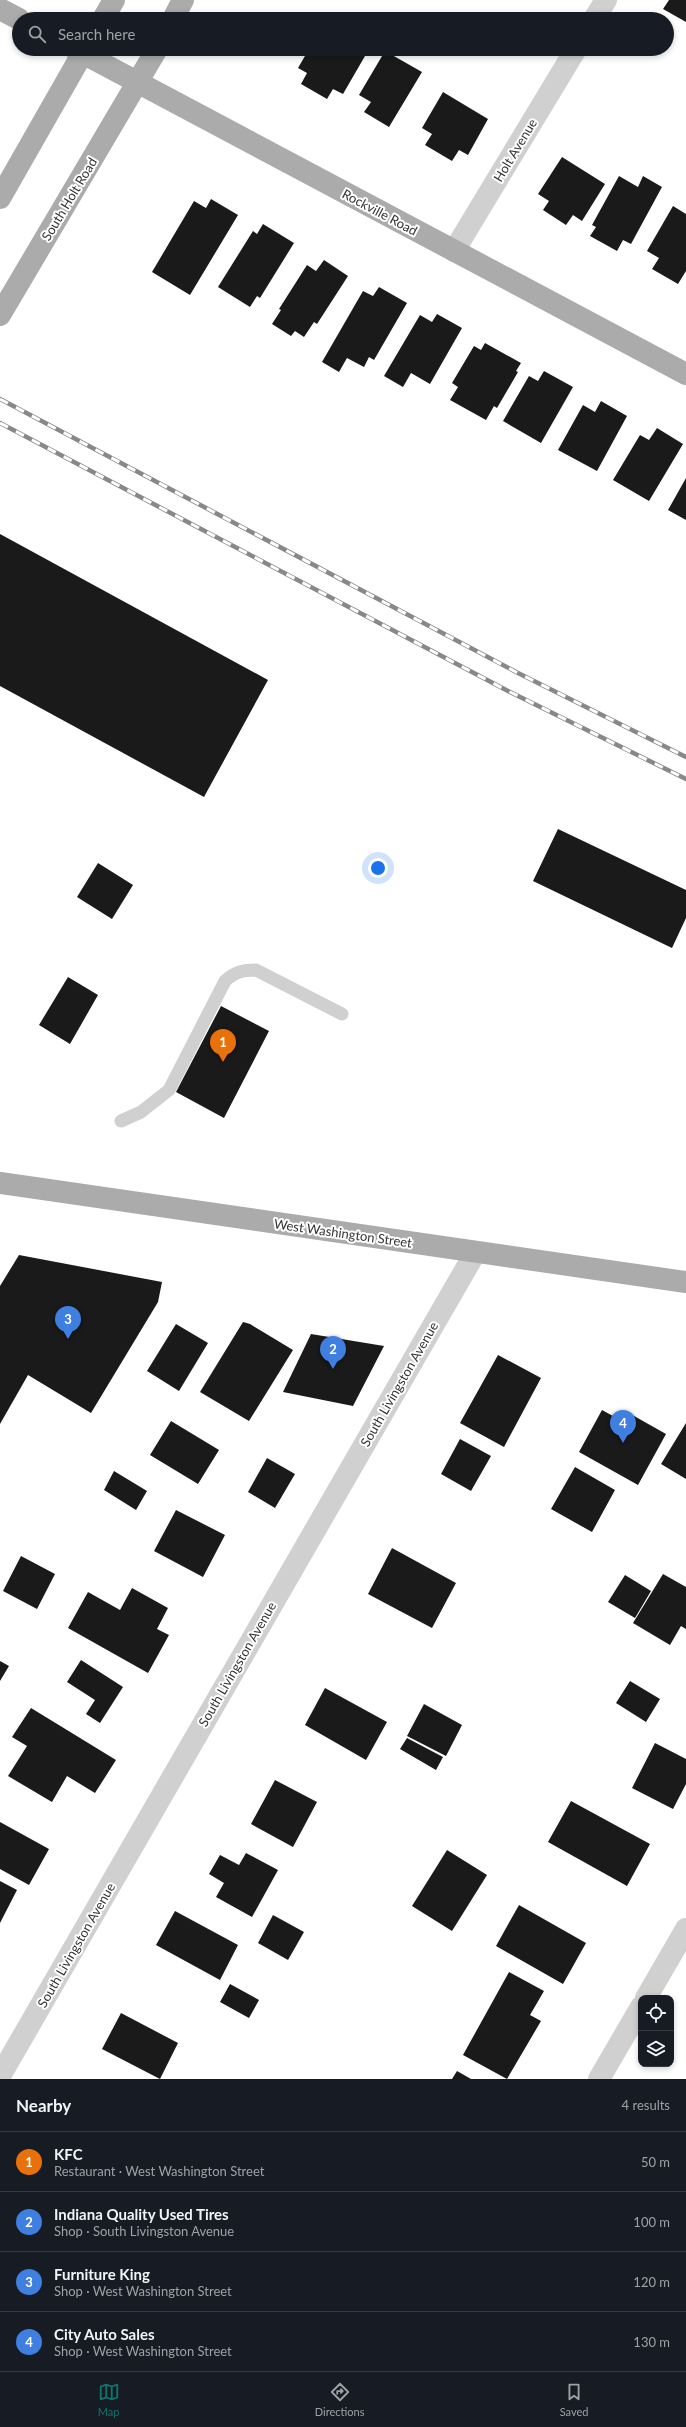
<!DOCTYPE html>
<html lang="en">
<head>
<meta charset="utf-8">
<style>
	body { margin:0; font-family:Lato,sans-serif; background:#242831; color:#f1f3f6 }
	.controls { position:absolute; right:12px; bottom:12px; display:grid; overflow:hidden; border-radius:8px; box-shadow:0 2px 6px #0003 }
	.controls button { width:36px; height:36px; display:grid; place-items:center; padding:0; border:0; border-bottom:1px solid #363941; background:#171b24; color:#f1f3f6; font:20px sans-serif }
	.you { position:absolute; left:378px; top:868px; width:14px; height:14px; margin:-10px; border:3px solid #fff; border-radius:50%; background:#1a73e8; box-shadow:0 0 0 6px #1a73e833 }
	.badge { display:grid; place-items:center; width:26px; height:26px; border-radius:50%; background:#0f766e; color:#fff; font-size:13px; font-weight:700 }
	.pin { position:absolute; translate:-50% -33px; filter:drop-shadow(0 1px 2px #0008) }
	.pin::after { content:''; position:absolute; top:21px; width:14px; height:12px; background:inherit; clip-path:polygon(0 0,100% 0,50% 100%) }
	.list { margin:0; padding:0; list-style:none }
	h2 { display:flex; justify-content:space-between; align-items:center; height:52px; margin:0; padding:0 16px; font-size:17px }
	h2 small { font-size:13px; font-weight:400; color:#9ea1a6 }
	.list li { display:grid; grid-template-columns:26px 1fr auto; gap:12px; align-items:center; box-sizing:border-box; height:60px; padding:0 16px; border-top:1px solid #363941 }
	.list b { display:block; font-size:15px; white-space:nowrap }
	.list p { margin:0; font-size:13px; white-space:nowrap; color:#9ea1a6 }
	.list em { font-size:13px; font-style:normal; color:#9ea1a6 }
	.icon { flex:none; width:22px; height:22px; fill:none; stroke:currentColor; stroke-width:2; stroke-linecap:round; stroke-linejoin:round }
	.map { position:relative; flex:none; width:686px; height:2079px; overflow:hidden }
	.search { position:absolute; background:#171b24; box-shadow:0 2px 6px #0003; left:12px; right:12px; top:12px; height:44px; display:flex; align-items:center; gap:10px; box-sizing:border-box; padding:0 14px; border-radius:22px; color:#9ea1a6; font-size:15px }
	.sheet { height:292px; background:#171b24 }
	nav { display:flex; justify-content:space-around; align-items:center; box-sizing:border-box; height:56px; border-top:1px solid #363941; background:#171b24; font-size:11px; color:#9ea1a6 }
	nav a { display:grid; justify-items:center; gap:2px }
	nav .on { color:#0f766e }
	.map>svg:first-child { display:block }
	.building { fill:#1a1a1a }
	.lines { fill:none; stroke-linecap:round; stroke-linejoin:round }
	.lane { stroke:#d0d0d0; stroke-width:13 }
	.street { stroke:#d0d0d0; stroke-width:22 }
	.primary { stroke:#ababab; stroke-width:22 }
	.rail-casing { stroke:#888; stroke-width:4.5 }
	.rail { stroke:#fff; stroke-width:3; stroke-dasharray:9; stroke-linecap:butt }
	.labels { text-anchor:middle; dominant-baseline:central; stroke-width:4; stroke-linejoin:round; paint-order:stroke }
	.street-label { font-size:13px; fill:#333; stroke:#fff }
</style>
</head>
<body>
<div class="map">
<svg width="686" height="2079" viewBox="0 0 686 2079">
	<rect width="100%" height="100%" fill="#fff"/>
	<path class="building" d="M669 0H686V22L663 9Z
		M309 49H365L362 55 365 56 343 94 333 89 327 99 301 84 307 73 298 68Z
		M385 51 422 72 389 127 364 112 371 102 359 95Z
		M443 92 488 119 468 155 459 150 452 161 425 145 432 134 422 128Z
		M562 157 605 184 582 221 573 215 566 225 543 210 549 201 538 194Z
		M619 176 638 187 643 176 662 187 631 244 623 240 617 251 590 236 596 227 592 225Z
		M211 199 238 215 190 295 152 272 194 201 206 208Z
		M673 206 686 214V271L678 284 652 269 659 258 647 251Z
		M263 224 294 243 260 298 257 296 250 307 218 287 253 231 257 234Z
		M324 260 348 276 317 324 314 322 304 337 295 331 291 336 272 324 281 310 279 309 307 265 316 271Z
		M379 287 407 303 374 360 369 357 364 367 347 358 339 372 322 362 363 291 373 296Z
		M437 314 462 328 430 384 411 373 403 387 384 376 420 315 432 322Z
		M485 343 521 363 516 371 518 372 497 408 494 406 486 420 450 400 458 387 452 383 474 346 481 350Z
		M544 371 573 387 541 443 503 421 529 376 538 381Z
		M601 401 627 416 597 471 558 450 583 405 595 412Z
		M657 428 683 444 649 501 613 480 640 435 649 440Z
		M686 478V520L668 510Z
		M0 534 268 680 204 797 0 686Z
		M558 829 686 890V918L672 948 533 881Z
		M98 863 133 885 112 919 77 897Z
		M68 977 98 995 70 1044 39 1025Z
		M221 1006 269 1031 224 1118 176 1092Z
		M19 1255 162 1282 158 1302 91 1413 28 1375 0 1424V1286Z
		M243 1322 250 1324 293 1350 249 1421 200 1392Z
		M176 1324 208 1343 179 1391 147 1371Z
		M311 1334 384 1346 353 1406 283 1392Z
		M498 1355 541 1378 504 1447 460 1423Z
		M602 1410 622 1421 627 1412 666 1434 638 1485 579 1452Z
		M171 1421 219 1450 198 1484 150 1455Z
		M686 1423V1479L661 1464Z
		M460 1439 491 1456 471 1491 441 1474Z
		M267 1458 295 1474 275 1508 248 1492Z
		M575 1467 615 1490 592 1532 551 1509Z
		M114 1471 147 1491 136 1510 104 1490Z
		M176 1510 225 1535 203 1577 154 1551Z
		M392 1548 456 1583 432 1628 368 1594Z
		M21 1556 55 1574 37 1609 3 1591Z
		M663 1574 686 1587V1629L681 1626 670 1645 633 1623Z
		M625 1575 651 1591 635 1618 608 1602Z
		M132 1588 168 1608 157 1629 169 1635 148 1673 68 1628 88 1592 120 1610Z
		M81 1660 123 1687 100 1723 86 1714 95 1700 67 1682Z
		M0 1661 9 1666 0 1681Z
		M630 1681 660 1699 646 1722 616 1703Z
		M325 1688 387 1722 366 1760 305 1725Z
		M424 1704 462 1725 446 1756 407 1736Z
		M31 1708 116 1760 95 1793 67 1776 52 1802 8 1776 27 1746 12 1737Z
		M407 1738 443 1757 436 1770 400 1749Z
		M655 1743 686 1759V1784L673 1809 632 1788Z
		M275 1780 317 1802 293 1847 251 1824Z
		M571 1801 650 1844 627 1886 548 1842Z
		M0 1822 49 1849 29 1885 0 1869Z
		M447 1850 487 1875 452 1931 412 1906Z
		M246 1853 278 1870 252 1917 216 1897 224 1883 209 1874 220 1855 239 1865Z
		M0 1881 17 1890 0 1923Z
		M519 1905 586 1943 563 1984 496 1946Z
		M175 1911 238 1945 220 1980 156 1945Z
		M273 1915 304 1932 288 1960 258 1943Z
		M509 1972 544 1991 530 2015 541 2021 507 2079 463 2055Z
		M230 1984 259 2000 249 2018 220 2002Z
		M121 2013 178 2043 160 2079 102 2049Z
		M457 2071 471 2079H452Z"/>
	<g class="lines">
		<path class="lane" d="M121 1121 141 1112 169 1090 225 981C235 972 242 970 256 970L342 1014"/>
		<path class="street" d="M594 19 606 0
			M454 251 576 49
			M646 1998 686 1929
			M0 2076 475 1253
			M599 2079 641 2007"/>
		<path class="primary" d="M0 9 19 19
			M103 19 114 0
			M173 19 183 0
			M75 49 686 374
			M0 198 85 49
			M0 315 157 49
			M0 1183 686 1282"/>
		<defs>
			<path id="rail" d="M0 399 516 672 686 757
				M0 423 508 691 686 779"/>
		</defs>
		<use href="#rail" class="rail-casing"/>
		<use href="#rail" class="rail"/>
	</g>
	<g class="labels">
		<g class="street-label">
			<text transform="translate(515 150) rotate(-59)">Holt Avenue</text>
			<text transform="translate(69 199) rotate(-59)">South Holt Road</text>
			<text transform="translate(380 212) rotate(28)">Rockville Road</text>
			<text transform="translate(343 1233) rotate(8)">West Washington Street</text>
			<text transform="translate(399 1384) rotate(-60)">South Livingston Avenue</text>
			<text transform="translate(237 1664) rotate(-60)">South Livingston Avenue</text>
			<text transform="translate(76 1945) rotate(-60)">South Livingston Avenue</text>
		</g>
	</g>
</svg>
<div class="controls">
<button><svg class="icon" aria-label="locate" viewBox="0 0 24 24"><circle cx="12" cy="12" r="6"/><path d="M12 2v4M12 18v4M2 12h4M18 12h4"/></svg></button>
<button><svg class="icon" aria-label="layers" viewBox="0 0 24 24"><path d="M12 4l9 5-9 5-9-5zM3 14l9 5 9-5"/></svg></button>
</div>
<div class="you"></div>
<div class="pin badge" style="left:223px;top:1062px;background:#e8710a">1</div>
<div class="pin badge" style="left:333px;top:1369px;background:#3f7fe0">2</div>
<div class="pin badge" style="left:68px;top:1339px;background:#3f7fe0">3</div>
<div class="pin badge" style="left:623px;top:1443px;background:#3f7fe0">4</div>
<div class="search"><svg class="icon" aria-label="search" viewBox="0 0 24 24"><circle cx="10" cy="10" r="6"/><path d="M15 15l6 6"/></svg>Search here</div>
</div>
<section class="sheet">
<h2>Nearby<small>4 results</small></h2>
<ul class="list">
<li><span class="badge" style="background:#e8710a">1</span><div><b>KFC</b><p>Restaurant · West Washington Street</p></div><em>50 m</em></li>
<li><span class="badge" style="background:#3f7fe0">2</span><div><b>Indiana Quality Used Tires</b><p>Shop · South Livingston Avenue</p></div><em>100 m</em></li>
<li><span class="badge" style="background:#3f7fe0">3</span><div><b>Furniture King</b><p>Shop · West Washington Street</p></div><em>120 m</em></li>
<li><span class="badge" style="background:#3f7fe0">4</span><div><b>City Auto Sales</b><p>Shop · West Washington Street</p></div><em>130 m</em></li>
</ul>
</section>
<nav>
<a class="on"><svg class="icon" aria-label="map" viewBox="0 0 24 24"><path d="M3 6l6-2 6 2 6-2v14l-6 2-6-2-6 2zM9 4v14M15 6v14"/></svg>Map</a>
<a><svg class="icon" aria-label="directions" viewBox="0 0 24 24"><path d="M12 3l9 9-9 9-9-9zM9 14v-3h6M13 9l2 2-2 2"/></svg>Directions</a>
<a><svg class="icon" aria-label="saved" viewBox="0 0 24 24"><path d="M7 4h10v16l-5-4-5 4z"/></svg>Saved</a>
</nav>
</body>
</html>
